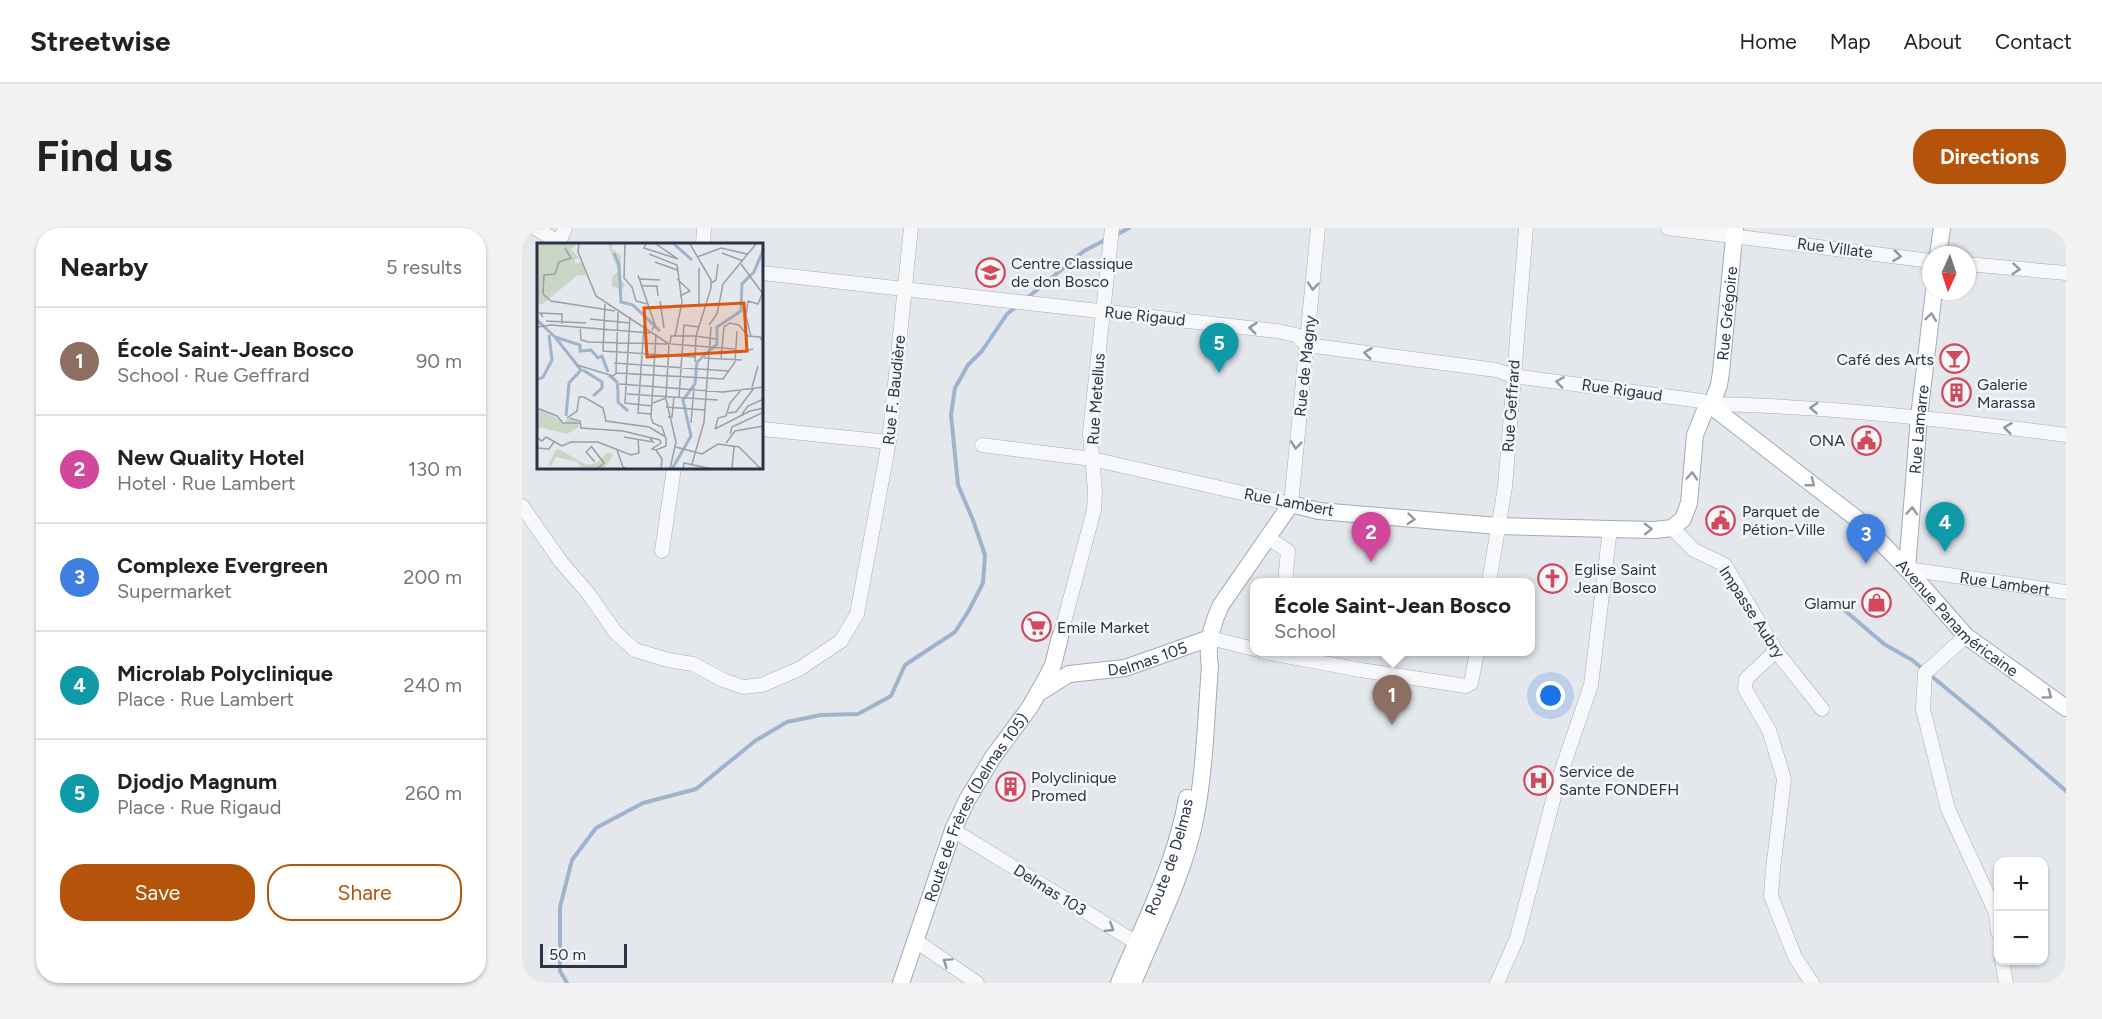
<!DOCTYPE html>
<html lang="en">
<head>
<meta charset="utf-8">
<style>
	body { margin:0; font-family:Figtree,sans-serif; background:#f2f2f2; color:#222 }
	.controls { position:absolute; right:18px; bottom:18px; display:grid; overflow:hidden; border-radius:12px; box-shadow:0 2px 4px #0004 }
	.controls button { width:54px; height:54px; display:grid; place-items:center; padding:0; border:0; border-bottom:2px solid #e0e0e0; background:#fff; color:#222; font:30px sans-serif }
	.compass { position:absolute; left:1400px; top:18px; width:54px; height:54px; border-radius:50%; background:#fff; box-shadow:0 2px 4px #0004; rotate:183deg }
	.scale { position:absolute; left:18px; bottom:15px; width:87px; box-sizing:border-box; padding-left:6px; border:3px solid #2b3445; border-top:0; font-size:16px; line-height:21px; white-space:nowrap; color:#2b3445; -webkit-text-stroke:4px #f4f6f9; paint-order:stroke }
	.you { position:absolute; left:1029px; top:468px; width:21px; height:21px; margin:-15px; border:4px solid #fff; border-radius:50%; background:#1a73e8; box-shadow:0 0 0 9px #1a73e833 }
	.badge { display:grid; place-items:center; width:39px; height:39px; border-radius:50%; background:#b45309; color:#fff; font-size:20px; font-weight:700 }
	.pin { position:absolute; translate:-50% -50px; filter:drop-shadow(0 2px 3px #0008) }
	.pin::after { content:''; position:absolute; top:32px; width:21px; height:18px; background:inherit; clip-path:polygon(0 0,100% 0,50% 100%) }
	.popup { position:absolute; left:728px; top:350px; width:285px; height:78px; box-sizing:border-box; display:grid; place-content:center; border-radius:12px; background:#fff; filter:drop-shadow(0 2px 4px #0005); font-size:20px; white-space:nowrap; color:#767676 }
	.popup b { font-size:22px; color:#222 }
	.popup::after { content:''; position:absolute; left:50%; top:100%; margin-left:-12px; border:12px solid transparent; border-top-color:#fff }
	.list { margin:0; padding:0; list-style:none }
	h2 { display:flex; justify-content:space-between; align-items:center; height:78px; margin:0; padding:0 24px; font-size:26px }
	h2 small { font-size:20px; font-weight:400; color:#767676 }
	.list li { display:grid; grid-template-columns:39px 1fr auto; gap:18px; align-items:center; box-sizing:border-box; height:108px; padding:0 24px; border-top:2px solid #e0e0e0 }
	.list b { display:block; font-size:22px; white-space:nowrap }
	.list p { margin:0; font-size:20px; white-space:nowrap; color:#767676 }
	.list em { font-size:20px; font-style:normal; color:#767676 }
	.actions { display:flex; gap:12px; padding:18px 24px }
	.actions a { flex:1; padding:14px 0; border:2px solid #b45309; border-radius:24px; text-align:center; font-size:21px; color:#b45309 }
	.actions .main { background:#b45309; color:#fff }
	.map { position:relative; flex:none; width:1544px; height:755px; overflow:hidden; border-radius:24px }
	header { display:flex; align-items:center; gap:36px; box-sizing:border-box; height:84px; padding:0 30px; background:#fff; border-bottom:2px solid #e0e0e0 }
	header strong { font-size:28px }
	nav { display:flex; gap:33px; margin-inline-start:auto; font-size:21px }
	.intro { display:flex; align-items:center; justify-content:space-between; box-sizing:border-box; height:144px; padding:0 36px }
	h1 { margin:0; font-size:42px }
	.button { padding:15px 27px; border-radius:24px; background:#b45309; color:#fff; font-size:21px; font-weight:700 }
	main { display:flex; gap:36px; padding:0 36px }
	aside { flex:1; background:#fff; border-radius:24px; box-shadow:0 2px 4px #0004 }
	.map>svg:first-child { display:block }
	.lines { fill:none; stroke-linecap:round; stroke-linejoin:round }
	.stream { stroke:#9fb4cc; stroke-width:4 }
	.minor-casing { stroke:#a9aeb7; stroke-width:15 }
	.major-casing { stroke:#a3abb8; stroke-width:18 }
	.minor { stroke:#f7f8fa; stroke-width:14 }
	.major { stroke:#fff; stroke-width:16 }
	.oneway { stroke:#9196a0 }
	.oneway2 { stroke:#959aa2 }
	.labels { text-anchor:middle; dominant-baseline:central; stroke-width:5; stroke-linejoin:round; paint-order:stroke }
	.street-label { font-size:16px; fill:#2b3445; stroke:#f4f6f9 }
	.poi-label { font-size:16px; fill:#2b3445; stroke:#f4f6f9; text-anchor:start }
	.inset-river { fill:none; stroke:#9fb4cc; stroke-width:3 }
	.inset-road { fill:none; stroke:#9a9fa9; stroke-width:1.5 }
	.view { fill:#df570f; fill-opacity:0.15; stroke:#df570f; stroke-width:3 }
	.inset-edge { fill:none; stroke:#2b3445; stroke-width:3 }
</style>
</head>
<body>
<header>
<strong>Streetwise</strong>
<nav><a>Home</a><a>Map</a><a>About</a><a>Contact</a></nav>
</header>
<div class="intro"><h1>Find us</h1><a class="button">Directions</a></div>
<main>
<aside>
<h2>Nearby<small>5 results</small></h2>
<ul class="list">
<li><span class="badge" style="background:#8d6e63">1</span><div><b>École Saint-Jean Bosco</b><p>School · Rue Geffrard</p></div><em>90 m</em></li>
<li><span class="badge" style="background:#d1479c">2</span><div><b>New Quality Hotel</b><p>Hotel · Rue Lambert</p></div><em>130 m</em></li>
<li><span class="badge" style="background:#3f7fe0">3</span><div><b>Complexe Evergreen</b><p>Supermarket</p></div><em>200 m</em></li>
<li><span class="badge" style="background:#0f9aa8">4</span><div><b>Microlab Polyclinique</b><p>Place · Rue Lambert</p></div><em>240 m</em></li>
<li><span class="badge" style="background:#0f9aa8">5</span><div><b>Djodjo Magnum</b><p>Place · Rue Rigaud</p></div><em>260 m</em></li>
</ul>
<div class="actions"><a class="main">Save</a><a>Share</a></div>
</aside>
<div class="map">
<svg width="1544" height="755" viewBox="0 0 1544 755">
	<rect width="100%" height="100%" fill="#e4e7ec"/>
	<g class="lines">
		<path class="stream" d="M592 8 607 0
			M505 70 562 23 585 11
			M1320 380 1362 416 1390 432 1465 494 1544 563
			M45 755 38 743V679L50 632 74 600 121 575 174 561 233 513 265 494 299 487 336 486 369 468 383 437 433 404 446 384 461 355 463 327 451 292 436 257 429 187 433 160 446 137 460 123 485 86 494 79"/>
		<defs>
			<g id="minor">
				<path d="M13 0 33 12 39 10 43 0"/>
				<path d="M1146 0 1409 33"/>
				<path d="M181 16 182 0"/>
				<path d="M1445 36 1544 45"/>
				<path d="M240 45 755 103 774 107 785 117 974 142 991 148 1180 173"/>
				<path d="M1194 176C1312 179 1428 192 1544 207"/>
				<path d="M240 201 367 214"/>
				<path d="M460 217 570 231 769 276 796 0"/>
				<path d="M0 278 39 334 66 365 94 405 113 422 146 432 171 436 201 452 221 459 240 457 277 441 319 413 335 386 367 214 389 0"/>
				<path d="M1150 300 1172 322 1203 337 1254 423 1300 481"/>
				<path d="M745 309 766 323 763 354"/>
				<path d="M140 323 152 240"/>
				<path id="s1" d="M1385 341 1544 364"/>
				<path d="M967 354 983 259 1004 0"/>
				<path d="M1444 408 1403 445 1401 481 1426 581 1474 685 1476 704"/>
				<path d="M538 409 572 282 573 263 568 205 590 0"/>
				<path d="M688 410 732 421"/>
				<path d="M1254 423 1224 451 1223 461 1247 502 1262 551 1251 641 1249 668 1273 729 1290 755"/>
				<path d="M742 424 839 442 944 458 949 455 955 424"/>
				<path d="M431 602 621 719"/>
				<path d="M394 713 455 755"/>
				<path d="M1480 732 1484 755"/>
				<path d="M975 755 995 710 1036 553 1069 457 1088 301"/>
			</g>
			<g id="major">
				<path d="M1416 27 1420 0"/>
				<path id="s2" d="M1192 170 1197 157 1199 144 1213 0"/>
				<path id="s3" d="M1193 181 1339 294 1385 341 1444 408 1544 480"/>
				<path id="s4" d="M1385 341 1397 189 1412 63"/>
				<path id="s5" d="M520 463 547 446 603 440 688 410"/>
				<path id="s6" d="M379 755 431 602 445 572 471 529 508 479 524 451 531 437 538 409"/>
				<path id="s7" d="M597 755C622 695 654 635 665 570"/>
				<path d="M611 755C633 702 661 649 673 592 683 542 684 489 688 438 684 417 690 396 699 377L769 276 797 283 976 298 1088 301 1133 302 1150 300 1161 291 1167 275 1173 207 1183 182"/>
			</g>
		</defs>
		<use href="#minor" class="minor-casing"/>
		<use href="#major" class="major-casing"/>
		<use href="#minor" class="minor"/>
		<use href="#major" class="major"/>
	</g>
	<defs><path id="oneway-chevron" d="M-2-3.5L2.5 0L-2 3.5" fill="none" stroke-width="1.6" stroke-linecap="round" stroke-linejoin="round" transform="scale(1.5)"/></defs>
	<g class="oneway">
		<use href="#oneway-chevron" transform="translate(1375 28) rotate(7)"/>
		<use href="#oneway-chevron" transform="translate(1494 41) rotate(5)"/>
		<use href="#oneway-chevron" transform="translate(791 58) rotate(95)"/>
		<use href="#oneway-chevron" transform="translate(731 100) rotate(-174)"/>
		<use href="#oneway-chevron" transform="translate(846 125) rotate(-173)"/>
		<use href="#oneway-chevron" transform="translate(1038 154) rotate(-172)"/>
		<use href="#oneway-chevron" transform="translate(1292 180) rotate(-176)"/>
		<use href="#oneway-chevron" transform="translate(1486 200) rotate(-173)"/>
		<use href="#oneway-chevron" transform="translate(774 217) rotate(96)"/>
		<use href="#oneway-chevron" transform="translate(588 700) rotate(32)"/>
		<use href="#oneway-chevron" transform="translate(425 734) rotate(-145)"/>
	</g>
	<g class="oneway2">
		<use href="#oneway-chevron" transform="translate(1409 89) rotate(-83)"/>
		<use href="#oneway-chevron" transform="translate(1170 248) rotate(-85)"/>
		<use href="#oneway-chevron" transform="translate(1289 255) rotate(38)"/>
		<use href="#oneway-chevron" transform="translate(1390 283) rotate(-86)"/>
		<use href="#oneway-chevron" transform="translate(889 291) rotate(5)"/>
		<use href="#oneway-chevron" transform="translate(1126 301) rotate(-1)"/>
		<use href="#oneway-chevron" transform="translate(1526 467) rotate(36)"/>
	</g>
	<defs>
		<symbol id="university-ring" viewBox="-11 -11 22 22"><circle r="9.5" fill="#f4f6f9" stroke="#d1495b" stroke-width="1.5"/><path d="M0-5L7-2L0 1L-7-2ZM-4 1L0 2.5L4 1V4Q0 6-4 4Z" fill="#d1495b"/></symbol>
		<symbol id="bar-ring" viewBox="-11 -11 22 22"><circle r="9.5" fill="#f4f6f9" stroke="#d1495b" stroke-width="1.5"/><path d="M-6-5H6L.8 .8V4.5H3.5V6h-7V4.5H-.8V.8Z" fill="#d1495b"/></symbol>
		<symbol id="building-ring" viewBox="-11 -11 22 22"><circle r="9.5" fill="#f4f6f9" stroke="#d1495b" stroke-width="1.5"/><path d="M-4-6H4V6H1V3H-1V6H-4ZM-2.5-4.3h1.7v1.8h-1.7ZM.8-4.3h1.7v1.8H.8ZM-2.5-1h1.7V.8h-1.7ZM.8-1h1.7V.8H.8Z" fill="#d1495b"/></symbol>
		<symbol id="civic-ring" viewBox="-11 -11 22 22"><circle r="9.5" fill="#f4f6f9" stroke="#d1495b" stroke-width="1.5"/><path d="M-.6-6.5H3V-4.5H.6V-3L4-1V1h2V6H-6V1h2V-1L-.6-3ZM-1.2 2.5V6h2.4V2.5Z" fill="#d1495b"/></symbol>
		<symbol id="church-ring" viewBox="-11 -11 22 22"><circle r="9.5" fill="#f4f6f9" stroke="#d1495b" stroke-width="1.5"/><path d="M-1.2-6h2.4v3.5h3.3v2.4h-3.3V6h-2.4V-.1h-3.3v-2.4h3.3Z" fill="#d1495b"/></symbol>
		<symbol id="shop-ring" viewBox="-11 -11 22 22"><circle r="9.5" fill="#f4f6f9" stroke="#d1495b" stroke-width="1.5"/><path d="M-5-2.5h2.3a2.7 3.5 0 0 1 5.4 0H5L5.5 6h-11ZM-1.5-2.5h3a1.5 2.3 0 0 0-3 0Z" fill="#d1495b"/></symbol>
		<symbol id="supermarket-ring" viewBox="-11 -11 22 22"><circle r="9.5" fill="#f4f6f9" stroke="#d1495b" stroke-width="1.5"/><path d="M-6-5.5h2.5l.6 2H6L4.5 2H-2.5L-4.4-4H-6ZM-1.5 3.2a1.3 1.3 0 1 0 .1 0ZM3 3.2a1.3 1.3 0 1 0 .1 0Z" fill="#d1495b"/></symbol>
		<symbol id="hospital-ring" viewBox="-11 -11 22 22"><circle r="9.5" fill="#f4f6f9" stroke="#d1495b" stroke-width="1.5"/><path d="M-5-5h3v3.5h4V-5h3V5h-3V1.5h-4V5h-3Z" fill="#d1495b"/></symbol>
	</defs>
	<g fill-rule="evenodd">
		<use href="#university-ring" x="452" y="28" width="33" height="33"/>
		<use href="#bar-ring" x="1416" y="114" width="33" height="33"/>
		<use href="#building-ring" x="1418" y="148" width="33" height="33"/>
		<use href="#civic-ring" x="1328" y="196" width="33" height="33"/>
		<use href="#civic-ring" x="1182" y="276" width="33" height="33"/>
		<use href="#church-ring" x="1014" y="334" width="33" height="33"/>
		<use href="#shop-ring" x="1338" y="358" width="33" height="33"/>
		<use href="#supermarket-ring" x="498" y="382" width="33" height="33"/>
		<use href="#hospital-ring" x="1000" y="536" width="33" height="33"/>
		<use href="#building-ring" x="472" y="542" width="33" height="33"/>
	</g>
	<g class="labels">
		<g class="street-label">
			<text transform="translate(1313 20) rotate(7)">Rue Villate</text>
			<text stroke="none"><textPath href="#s2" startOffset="86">Rue Grégoire</textPath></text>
			<text transform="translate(623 88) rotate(6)">Rue Rigaud</text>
			<text transform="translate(783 138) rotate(-84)">Rue de Magny</text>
			<text transform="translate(372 162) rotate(-84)">Rue F. Baudière</text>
			<text transform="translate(1100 162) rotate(8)">Rue Rigaud</text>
			<text transform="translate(574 171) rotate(-86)">Rue Metellus</text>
			<text transform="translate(989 178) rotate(-86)">Rue Geffrard</text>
			<text stroke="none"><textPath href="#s4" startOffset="140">Rue Lamarre</textPath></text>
			<text transform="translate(767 274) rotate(11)">Rue Lambert</text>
			<text stroke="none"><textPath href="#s1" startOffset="99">Rue Lambert</textPath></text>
			<text transform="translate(1230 384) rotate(57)">Impasse Aubry</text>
			<text stroke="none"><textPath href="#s3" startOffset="321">Avenue Panaméricaine</textPath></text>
			<text stroke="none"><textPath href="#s5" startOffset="112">Delmas 105</textPath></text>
			<text stroke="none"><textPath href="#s6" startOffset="192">Route de Frères (Delmas 105)</textPath></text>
			<text stroke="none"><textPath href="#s7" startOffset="136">Route de Delmas</textPath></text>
			<text transform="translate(528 662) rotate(32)">Delmas 103</text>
		</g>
		<g class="poi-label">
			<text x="489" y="35">Centre Classique<tspan x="489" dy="18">de don Bosco</tspan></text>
			<text x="1412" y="131" text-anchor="end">Café des Arts</text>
			<text x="1455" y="156">Galerie<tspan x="1455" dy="18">Marassa</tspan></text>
			<text x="1323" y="212" text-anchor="end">ONA</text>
			<text x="1220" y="283">Parquet de<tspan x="1220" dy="18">Pétion-Ville</tspan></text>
			<text x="1052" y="341">Eglise Saint<tspan x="1052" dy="18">Jean Bosco</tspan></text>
			<text x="1334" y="375" text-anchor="end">Glamur</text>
			<text x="535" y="399">Emile Market</text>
			<text x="1037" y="543">Service de<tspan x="1037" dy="18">Sante FONDEFH</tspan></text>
			<text x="509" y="549">Polyclinique<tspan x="509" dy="18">Promed</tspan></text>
		</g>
	</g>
	<g transform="translate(15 15)">
		<rect width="226" height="226" fill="#e4e7ec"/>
		<path d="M0 1H41L34 6 42 15 38 16V21L45 19 49 33 41 32 4 62 0 60ZM71 1H78L74 5 84 13 83 34 88 42 85 47 75 43V34L81 28ZM0 165 28 180 30 176 40 177 42 184 30 191 3 184 0 189ZM20 205 49 222 60 220 71 209 76 212 67 226H46L40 219 19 214 14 223 11 222Z" fill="#c9d6c5"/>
		<path class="inset-river" d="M137 1 155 17M77 10 82 22 84 59 96 62 123 88M0 77 18 94 43 102V108L54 107 61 115 65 113 71 129M18 94 44 127 32 140 29 173M46 127 65 139V145L56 153M72 132 80 139 81 148M0 137 6 134 15 117 12 92M81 148V159L91 168M135 226 154 193 146 157 158 141 160 119 180 101V84L204 68 205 41 217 29 227 5"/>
		<path class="inset-road" d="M42 1 41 9 59 53 132 101M88 1 87 35 95 44 99 58 110 61M109 1 107 5 141 16 119 1M28 5 34 15 22 19 18 31 7 32 6 51 14 58 78 68M185 10 206 18M112 11 140 22 145 59 138 93M160 14 184 5 210 11M118 19 140 27M204 21 226 51M101 32 118 82 115 87M103 36 123 37M140 36 153 48 143 53M174 40 179 37 181 21M105 43H120L121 53M123 58 127 85M68 61 66 108 158 114M162 62V25M81 69 79 130 186 136 198 119 200 88M6 74 3 70 25 71V81M93 74 88 160 115 163M53 76 93 80M9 78 49 80M107 82 101 170 115 171M172 82 180 71 186 41 219 1M0 84 14 82 113 90M43 84 44 97 51 99 130 101M119 91 114 174 116 180 125 184 129 196V203L119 207 125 216 124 226M214 94 209 73 211 58 221 61 225 51M133 101 134 93H159L174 45V37L153 1M134 101 198 106M198 110 216 106M167 115 205 117M184 116 187 84 193 80 202 82 211 93 223 94 227 101M158 119 159 93 179 96M77 120 191 128M40 122 76 133 80 130M82 141 186 149 227 144M215 144 221 123M90 151 181 157M142 154 147 82 162 84M129 156 139 199 133 226M116 160 129 155 132 101M129 164 168 167M0 165 20 173 26 180H43M191 170 199 169 217 145M205 171 211 163 227 156M131 174H135L137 154M30 175 40 168 42 154H47L66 165 69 178 112 184 127 193M32 175 43 178 44 185 86 188 123 197M154 180 157 145M178 186 213 168 227 165M178 186 181 175 189 173 193 160 205 146M193 191 195 184 227 169M87 194 116 199 113 195M0 195 5 198 9 194 25 203 34 199H61L94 212 102 210 101 196M189 200 198 188 227 183M54 203 67 220 60 226M54 204 49 209 58 219M139 204 165 211 181 201 202 204 224 226M0 205 12 206 17 199M80 207 86 224 91 226M119 207 115 206 124 200 123 197M155 221 167 179 174 84M146 226 147 220 175 226M195 226 197 204"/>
		<path class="view" d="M207 60 210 108 110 114 107 65Z"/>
		<rect width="226" height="226" class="inset-edge"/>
	</g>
</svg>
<div class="controls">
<button>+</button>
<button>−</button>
</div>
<svg class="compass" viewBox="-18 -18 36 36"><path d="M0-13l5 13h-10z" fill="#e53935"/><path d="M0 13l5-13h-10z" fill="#767676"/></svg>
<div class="scale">50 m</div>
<div class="you"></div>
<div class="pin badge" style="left:870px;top:497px;background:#8d6e63">1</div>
<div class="popup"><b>École Saint-Jean Bosco</b>School</div>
<div class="pin badge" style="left:849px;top:334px;background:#d1479c">2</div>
<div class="pin badge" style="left:1344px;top:336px;background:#3f7fe0">3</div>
<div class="pin badge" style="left:1423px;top:324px;background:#0f9aa8">4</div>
<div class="pin badge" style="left:697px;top:145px;background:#0f9aa8">5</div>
</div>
</main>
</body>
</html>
